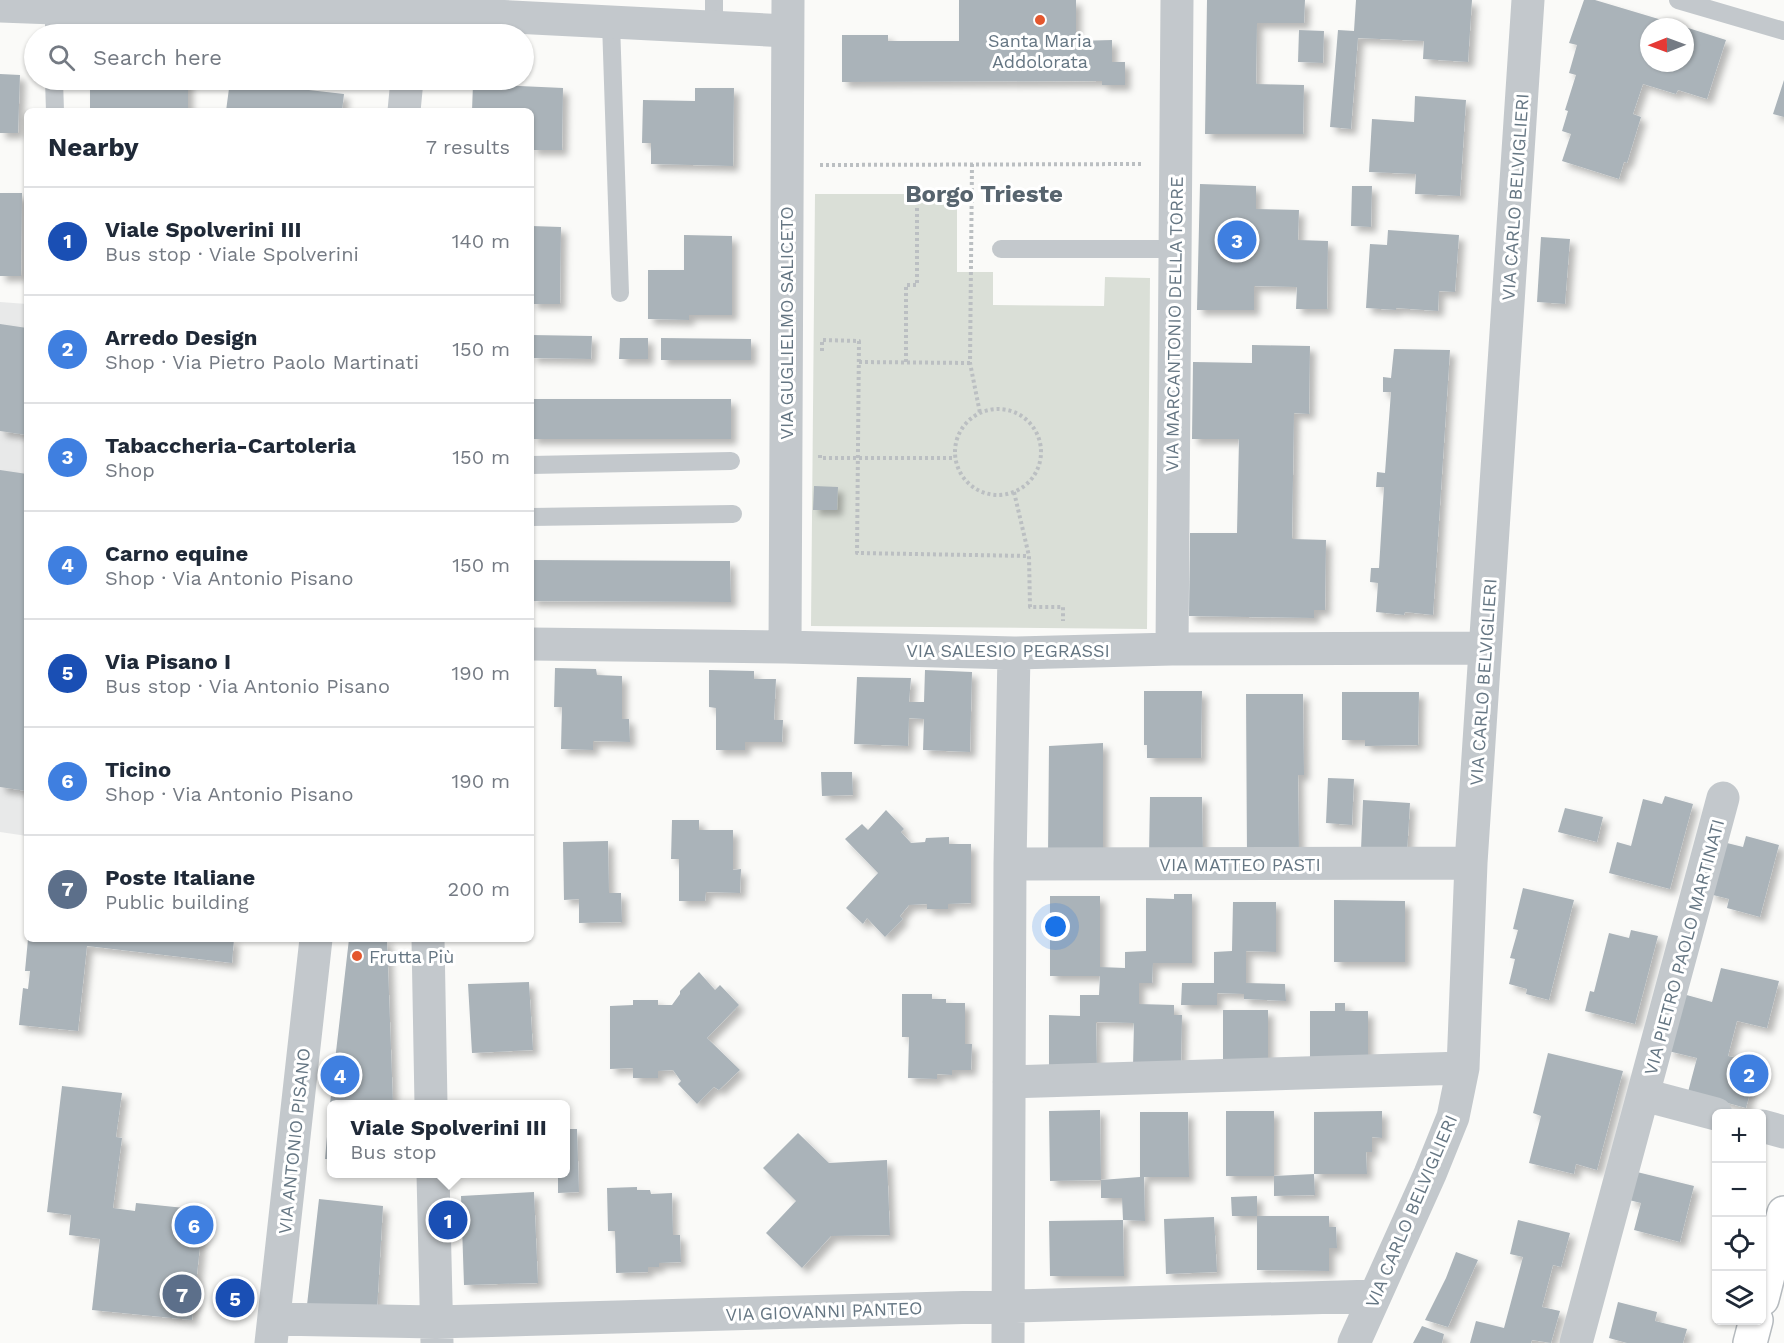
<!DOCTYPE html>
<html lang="en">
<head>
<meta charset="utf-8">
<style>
	body { margin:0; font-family:"Work Sans",sans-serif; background:#f2f2f3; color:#1f2937 }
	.controls { position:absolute; right:18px; bottom:18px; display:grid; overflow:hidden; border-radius:9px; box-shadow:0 2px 4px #0004 }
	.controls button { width:54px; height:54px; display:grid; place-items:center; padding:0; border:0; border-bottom:2px solid #e0e1e3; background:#fff; color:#1f2937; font:30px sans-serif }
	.compass { position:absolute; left:1640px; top:18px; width:54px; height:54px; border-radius:50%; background:#fff; box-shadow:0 2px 4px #0004; rotate:269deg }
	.you { position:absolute; left:1056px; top:927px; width:21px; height:21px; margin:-15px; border:4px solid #fff; border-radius:50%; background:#1a73e8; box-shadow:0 0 0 9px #1a73e833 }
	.badge { display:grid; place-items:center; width:39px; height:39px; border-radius:50%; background:#7c3aed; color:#fff; font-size:20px; font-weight:700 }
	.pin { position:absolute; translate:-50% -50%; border:3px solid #fff; box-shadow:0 2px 6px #0006 }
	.popup { position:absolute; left:327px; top:1100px; width:243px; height:78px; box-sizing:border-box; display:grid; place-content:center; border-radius:9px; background:#fff; filter:drop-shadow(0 2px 4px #0005); font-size:20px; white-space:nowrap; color:#747a83 }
	.popup b { font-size:22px; color:#1f2937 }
	.popup::after { content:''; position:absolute; left:50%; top:100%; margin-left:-12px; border:12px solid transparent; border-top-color:#fff }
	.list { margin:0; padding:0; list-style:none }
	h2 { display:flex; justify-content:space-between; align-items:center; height:78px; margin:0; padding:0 24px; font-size:26px }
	h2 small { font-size:20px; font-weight:400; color:#747a83 }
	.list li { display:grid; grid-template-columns:39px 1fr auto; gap:18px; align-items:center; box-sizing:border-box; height:108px; padding:0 24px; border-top:2px solid #e0e1e3 }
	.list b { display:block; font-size:22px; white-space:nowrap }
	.list p { margin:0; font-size:20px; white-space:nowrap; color:#747a83 }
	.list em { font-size:20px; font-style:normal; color:#747a83 }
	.icon { flex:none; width:33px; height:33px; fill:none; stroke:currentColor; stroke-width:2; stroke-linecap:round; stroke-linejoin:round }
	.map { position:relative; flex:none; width:1784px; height:1343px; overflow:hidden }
	.search { position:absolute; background:#fff; box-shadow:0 2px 4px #0004; left:24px; top:24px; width:510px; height:66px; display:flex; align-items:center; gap:15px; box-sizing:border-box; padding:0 21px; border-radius:33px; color:#747a83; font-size:22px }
	.panel { position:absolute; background:#fff; box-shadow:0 2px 4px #0004; left:24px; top:108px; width:510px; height:834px; border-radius:9px }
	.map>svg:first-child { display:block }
	.built { fill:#e8e9e9 }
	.green { fill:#dadfd7 }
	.building { fill:#aab3b9; filter:url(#shadow) }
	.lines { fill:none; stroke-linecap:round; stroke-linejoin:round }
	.primary-casing { stroke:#b5babe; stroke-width:36 }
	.path { stroke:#bbbfc2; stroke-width:4; stroke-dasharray:3 3; stroke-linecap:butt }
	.service { stroke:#c3c8cc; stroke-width:18 }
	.minor { stroke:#c3c8cc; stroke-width:33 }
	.primary { stroke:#fff; stroke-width:33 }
	.poi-dot { fill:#e4572e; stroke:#fff; stroke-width:2 }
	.labels { text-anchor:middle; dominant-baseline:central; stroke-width:6; stroke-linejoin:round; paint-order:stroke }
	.poi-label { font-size:18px; fill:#657683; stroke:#fff }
	.street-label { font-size:18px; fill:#657683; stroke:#fff }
	.district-label { font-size:24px; font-weight:bold; fill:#57646e; stroke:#fff }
</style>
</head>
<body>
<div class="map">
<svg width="1784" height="1343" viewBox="0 0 1784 1343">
	<defs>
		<filter id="shadow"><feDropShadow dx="5.5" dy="5.5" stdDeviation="3" flood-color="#0004"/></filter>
	</defs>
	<rect width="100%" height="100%" fill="#fafaf8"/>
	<path class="built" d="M0 302 27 304V836L0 832Z"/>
	<path class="green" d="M815 194H957V272H993V305L1104 306 1105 277 1150 278 1147 629 811 626Z"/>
	<path class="building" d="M959 0H1076V41L1112 40V62H1125V85H1102V81L842 82V35H888V41H959Z
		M1207 0H1305L1304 23H1257L1256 84 1304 85 1303 134H1205Z
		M1356 0H1472L1468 62 1423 59 1424 41 1358 38 1351 129 1330 127 1338 30 1354 31Z
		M1584 0H1595L1682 26 1649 27V63H1685V27L1726 40 1707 99 1678 90 1676 94 1643 84 1633 114 1641 117 1627 163 1624 162 1619 179 1562 161 1571 134 1562 131 1568 111 1565 110 1576 75 1569 73 1577 45 1569 43Z
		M1299 30 1324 31 1323 63 1298 62Z
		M0 74 20 75 18 133H0Z
		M90 80H188V111H90Z
		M1784 80V117L1773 114Z
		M230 81 344 94 342 111H226Z
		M473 84 563 88 562 150H531V111H472Z
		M695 88H734L733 166 651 164V143H642L643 100 695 101Z
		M1415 96 1466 100 1460 196 1415 194 1416 174 1369 172 1372 119 1414 122Z
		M1200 184 1256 186V209L1299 210 1298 240 1328 241 1327 309H1296L1297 287 1254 286V310H1197Z
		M1352 186H1372L1371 227 1351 226Z
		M0 193H22L21 276H0Z
		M531 226 561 227 560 304H531Z
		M1388 230 1459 235 1455 292 1439 291 1438 311 1396 308V310L1366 308 1370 244 1387 245Z
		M684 235 732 236V315H689V320L648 319V270H684Z
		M1541 237 1570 239 1565 304 1537 302Z
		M0 324 27 328V435L0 431Z
		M531 335 592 336 591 359 531 358Z
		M620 338H648V359H619Z
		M661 338 751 339V360H661Z
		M1252 345 1310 346 1309 414 1294 413 1292 539 1326 540 1325 610H1314V618L1189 616 1190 533H1237L1239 439H1192L1193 362 1252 363Z
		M1394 349 1450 350 1433 615 1405 612 1404 615 1376 612 1378 583 1370 582 1371 568H1379L1384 487H1376L1377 472 1385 473 1391 392H1383V377L1391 378Z
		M531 399H731V439H531Z
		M0 470 27 474V791L0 787Z
		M814 486 838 487 837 510H813Z
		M531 560 730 561 731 602 531 601Z
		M555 668 596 669 597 675 622 676V719H629L630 742 593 741V750L561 749 562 707H554Z
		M709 670 754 671V679H776L774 720H783L782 742H745V750H716V708L709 707Z
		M925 670 972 672 970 752 923 750 924 719 909 718 908 746 854 744 857 677 911 678 909 702H924Z
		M1144 691H1202L1201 758H1147V745H1144Z
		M1342 692H1419L1418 745 1365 746V740H1342Z
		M1246 694H1303L1304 775H1298L1299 854 1247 855Z
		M1103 743V857L1048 856 1049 746Z
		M821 772H852L853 795 822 796Z
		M1328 778 1354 779 1352 825 1326 823Z
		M1665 796 1693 804 1670 889 1609 873 1617 842 1631 846 1643 799 1662 804Z
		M1150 797H1202L1203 856H1149Z
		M1363 800 1410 803 1407 853 1361 850Z
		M1565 808 1603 817 1597 842 1558 832Z
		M886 810 904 829 901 832 911 843 925 842 926 838 949 837V844H971V903L948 904V909H927V904L909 905 900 916 903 919 885 937 867 918 863 924 846 908 878 873 845 839 862 824 868 830Z
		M672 820H699V830H733V870L741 869 740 893 706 892 705 901H679V859H671Z
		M1746 836 1779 845 1760 917 1727 908 1729 899 1709 894 1723 842 1743 847Z
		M608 841 609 893H621L622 922 579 923V899L564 900 563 842Z
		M1523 888 1574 900 1549 1000 1526 994 1527 989 1509 984 1515 959 1510 958 1518 930 1513 929Z
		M1174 894H1192V963H1153L1152 983H1139V1004L1174 1005V1015H1182L1181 1067 1133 1066 1134 1023 1096 1022 1097 1071H1049V1015L1080 1016V995H1099L1100 976H1050V896H1100V967L1125 968V952L1146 951V898L1174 899Z
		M1334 900 1405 901V962H1334Z
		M1233 902H1276V952L1246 951V983L1285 984 1286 1001 1244 999V994L1217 993V1005H1181L1182 983H1214V952L1232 951Z
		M1631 930 1658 936 1635 1024 1585 1011 1590 991 1594 992 1609 933 1629 938Z
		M28 939H234L232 963 87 946 78 1031 19 1025 23 988 28 989 30 971H25Z
		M349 939H387L393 1104H330Z
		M1721 968 1779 981 1767 1028 1737 1021 1728 1056 1758 1062 1746 1108 1688 1092 1697 1058 1668 1051 1683 994 1712 1002Z
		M699 972 715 990 720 985 739 1005 707 1038 740 1070 719 1090 714 1087 697 1104 678 1084 681 1081 673 1070 658 1071V1078H633V1068L610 1069V1006L633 1005V1000H658V1005H672L680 994V991Z
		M529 982 533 1050 472 1053 468 984Z
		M902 994H932V999H946V1003H965V1044H972L971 1070H952V1075L937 1074V1079L908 1078 909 1037H902Z
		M1335 1003H1345V1011H1368V1065H1310V1011H1335Z
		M1223 1010H1268V1070H1223Z
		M1548 1053 1623 1071 1597 1170 1576 1164 1574 1174 1529 1163 1541 1116 1533 1113Z
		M62 1086 122 1093 116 1137 122 1138 113 1208 135 1211 136 1203 204 1210 192 1320 92 1310 100 1239 69 1235 71 1215 47 1212Z
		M1100 1110 1101 1180 1050 1181 1049 1111Z
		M1226 1111H1274V1176H1226Z
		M1382 1111V1138L1372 1137V1152H1366L1367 1174H1314V1112Z
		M1140 1112H1188L1189 1177H1144L1145 1221 1123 1220 1122 1198H1101V1180L1140 1177Z
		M329 1114H331V1159H325Z
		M565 1129H577L579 1192 558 1193V1174L565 1173Z
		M798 1133 829 1163 887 1160 890 1235 831 1236 802 1268 766 1233 796 1201 763 1168Z
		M1637 1172 1694 1186 1680 1242 1634 1230 1641 1203 1629 1200Z
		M1314 1174 1315 1195 1274 1196V1176Z
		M637 1187V1190H650L651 1194 672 1193 673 1235H680L681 1262 659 1263V1267H648V1272L616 1273 615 1231H608L607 1188Z
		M534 1192 538 1283 464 1285 461 1196Z
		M1257 1196V1216H1232L1231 1197Z
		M319 1199 383 1206 377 1310 307 1305Z
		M1257 1216H1329V1227H1336L1337 1248H1329V1271L1257 1270Z
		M1214 1217 1217 1272 1166 1274 1164 1219Z
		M1123 1220 1124 1276H1050L1049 1221Z
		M1518 1220 1570 1233 1561 1267 1553 1265 1542 1307 1560 1311 1551 1343 1532 1340 1531 1343H1470L1476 1321 1504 1328 1523 1257 1510 1254Z
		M1456 1252 1478 1260 1448 1327 1425 1320 1446 1278Z
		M1618 1302 1657 1312 1655 1321 1687 1329 1683 1343H1627L1609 1338Z
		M1422 1326 1444 1334 1442 1343H1413Z"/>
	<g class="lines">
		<defs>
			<path id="primary" d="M1762 1299 1784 1213
				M1750 1343 1756 1320"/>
		</defs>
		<use href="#primary" class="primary-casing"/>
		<path class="path" d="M972 164 970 363 980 413
			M820 165 1143 164
			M822 351V340L859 341 857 553 1029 556
			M859 362 970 363
			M906 362V285H917V194
			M955 452a43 43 0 1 1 86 0a43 43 0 1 1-86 0Z
			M820 455V458H955
			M1014 492 1029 556 1030 607H1063V621"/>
		<path class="service" d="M1678 0 1784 31
			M54 8V34
			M611 23 620 293
			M714 27V0
			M54 80 55 111
			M1001 249H1175
			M531 465 731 461
			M531 517 733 514"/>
		<path class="minor" d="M0 6 54 8 416 12 787 31
			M404 111 407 80
			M531 644 785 647 1014 653 1172 649 1485 648
			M785 647 788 0
			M1172 649 1177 0
			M1010 864 1471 863
			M428 939 431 1104
			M1009 1082 1463 1068
			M1644 1095 1716 1114
			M1762 1126 1784 1132
			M433 1174 437 1343
			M274 1319 436 1322 1375 1296
			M271 1343 316 939
			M1008 1343 1010 864 1014 653
			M1354 1343 1430 1174 1453 1117 1463 1068 1471 863 1528 0
			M1576 1343 1723 798"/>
		<use href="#primary" class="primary"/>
	</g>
	<g class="poi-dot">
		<circle cx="1040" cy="20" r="6"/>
		<circle cx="357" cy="956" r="6"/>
	</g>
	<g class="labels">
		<g class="poi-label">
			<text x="1040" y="40">Santa Maria<tspan x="1040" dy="21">Addolorata</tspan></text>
			<text x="369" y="956" text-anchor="start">Frutta Più</text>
		</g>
		<g class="street-label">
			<text transform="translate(1515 197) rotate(-86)">VIA CARLO BELVIGLIERI</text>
			<text transform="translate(786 323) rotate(-90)">VIA GUGLIELMO SALICETO</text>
			<text transform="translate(1174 324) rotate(-89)">VIA MARCANTONIO DELLA TORRE</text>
			<text x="1008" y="650">VIA SALESIO PEGRASSI</text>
			<text transform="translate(1483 682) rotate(-86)">VIA CARLO BELVIGLIERI</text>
			<text x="1240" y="864">VIA MATTEO PASTI</text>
			<text transform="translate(1684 947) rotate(-75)">VIA PIETRO PAOLO MARTINATI</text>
			<text transform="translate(294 1141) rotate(-84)">VIA ANTONIO PISANO</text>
			<text transform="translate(1411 1211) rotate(-67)">VIA CARLO BELVIGLIERI</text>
			<text transform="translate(824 1311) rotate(-2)">VIA GIOVANNI PANTEO</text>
		</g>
		<g class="district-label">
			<text x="984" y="194">Borgo Trieste</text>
		</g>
	</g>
</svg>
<div class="controls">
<button>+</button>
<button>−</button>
<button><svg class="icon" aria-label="locate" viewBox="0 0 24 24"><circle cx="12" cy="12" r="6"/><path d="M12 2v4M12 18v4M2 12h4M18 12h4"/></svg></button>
<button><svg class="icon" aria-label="layers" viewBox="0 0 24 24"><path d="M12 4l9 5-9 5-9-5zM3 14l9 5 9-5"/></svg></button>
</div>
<svg class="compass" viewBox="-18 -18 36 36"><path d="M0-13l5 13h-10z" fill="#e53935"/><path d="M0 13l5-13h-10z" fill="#747a83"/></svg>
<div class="you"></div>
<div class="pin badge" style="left:448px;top:1220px;background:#1a4fb4">1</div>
<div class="popup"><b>Viale Spolverini III</b>Bus stop</div>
<div class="pin badge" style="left:1749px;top:1074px;background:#3f7fe0">2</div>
<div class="pin badge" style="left:1237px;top:240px;background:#3f7fe0">3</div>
<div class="pin badge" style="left:340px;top:1075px;background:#3f7fe0">4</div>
<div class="pin badge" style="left:235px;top:1298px;background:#1a4fb4">5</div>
<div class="pin badge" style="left:194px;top:1225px;background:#3f7fe0">6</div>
<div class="pin badge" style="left:182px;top:1294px;background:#5c6f8a">7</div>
<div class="search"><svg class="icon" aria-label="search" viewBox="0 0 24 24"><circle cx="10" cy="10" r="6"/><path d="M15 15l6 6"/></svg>Search here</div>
<section class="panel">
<h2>Nearby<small>7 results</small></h2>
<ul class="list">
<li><span class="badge" style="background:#1a4fb4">1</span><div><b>Viale Spolverini III</b><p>Bus stop · Viale Spolverini</p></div><em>140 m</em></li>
<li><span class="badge" style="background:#3f7fe0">2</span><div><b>Arredo Design</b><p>Shop · Via Pietro Paolo Martinati</p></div><em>150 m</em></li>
<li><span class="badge" style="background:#3f7fe0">3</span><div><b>Tabaccheria-Cartoleria</b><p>Shop</p></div><em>150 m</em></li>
<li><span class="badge" style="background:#3f7fe0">4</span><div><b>Carno equine</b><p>Shop · Via Antonio Pisano</p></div><em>150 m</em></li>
<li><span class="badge" style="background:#1a4fb4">5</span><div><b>Via Pisano I</b><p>Bus stop · Via Antonio Pisano</p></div><em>190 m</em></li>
<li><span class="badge" style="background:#3f7fe0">6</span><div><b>Ticino</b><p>Shop · Via Antonio Pisano</p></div><em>190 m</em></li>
<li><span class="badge" style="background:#5c6f8a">7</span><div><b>Poste Italiane</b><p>Public building</p></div><em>200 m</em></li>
</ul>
</section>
</div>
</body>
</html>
